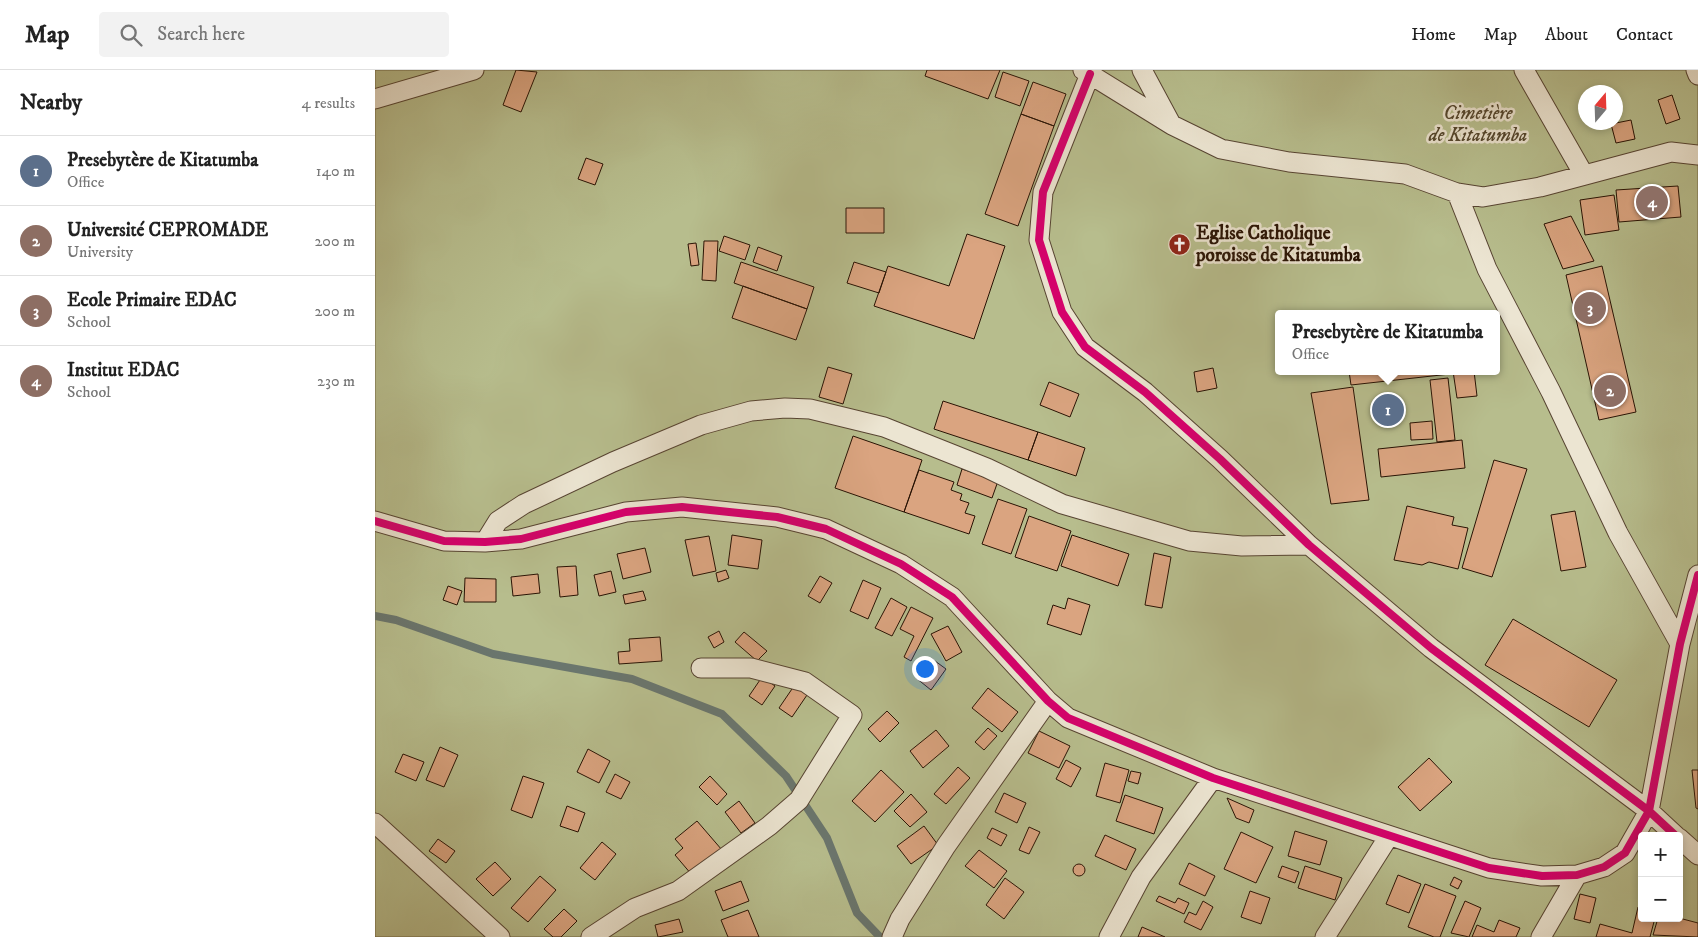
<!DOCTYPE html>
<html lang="en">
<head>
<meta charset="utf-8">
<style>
	body { margin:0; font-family:"IM FELL DW Pica",serif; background:#f2f2f2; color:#222 }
	.controls { position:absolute; right:15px; bottom:15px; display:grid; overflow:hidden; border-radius:5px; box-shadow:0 2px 8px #0003 }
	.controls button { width:45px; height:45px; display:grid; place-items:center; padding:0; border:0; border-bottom:1px solid #e0e0e0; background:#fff; color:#222; font:25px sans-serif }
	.compass { position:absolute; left:1203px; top:15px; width:45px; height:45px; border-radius:50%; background:#fff; box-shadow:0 2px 8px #0003; rotate:19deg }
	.you { position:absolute; left:549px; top:598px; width:18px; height:18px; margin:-12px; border:4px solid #fff; border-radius:50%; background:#1a73e8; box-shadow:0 0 0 8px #1a73e833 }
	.badge { display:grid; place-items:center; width:32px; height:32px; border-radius:50%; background:#7c3aed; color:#fff; font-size:16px; font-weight:700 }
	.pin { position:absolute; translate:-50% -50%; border:2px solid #fff; box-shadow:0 1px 5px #0006 }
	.popup { position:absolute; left:900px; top:240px; width:225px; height:65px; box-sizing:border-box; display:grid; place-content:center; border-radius:5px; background:#fff; filter:drop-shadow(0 1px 4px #0005); font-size:16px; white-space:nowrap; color:#767676 }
	.popup b { font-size:19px; color:#222 }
	.popup::after { content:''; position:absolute; left:50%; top:100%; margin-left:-10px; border:10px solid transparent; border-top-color:#fff }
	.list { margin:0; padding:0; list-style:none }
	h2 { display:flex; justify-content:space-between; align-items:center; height:65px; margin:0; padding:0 20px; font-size:21px }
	h2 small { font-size:16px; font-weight:400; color:#767676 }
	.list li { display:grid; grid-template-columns:32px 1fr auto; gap:15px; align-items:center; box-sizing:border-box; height:70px; padding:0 20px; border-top:1px solid #e0e0e0 }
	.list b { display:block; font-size:19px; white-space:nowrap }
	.list p { margin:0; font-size:16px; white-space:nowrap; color:#767676 }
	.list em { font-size:16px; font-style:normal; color:#767676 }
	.icon { flex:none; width:28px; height:28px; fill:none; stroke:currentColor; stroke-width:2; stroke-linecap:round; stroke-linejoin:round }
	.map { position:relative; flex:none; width:1323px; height:867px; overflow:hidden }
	header { display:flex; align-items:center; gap:30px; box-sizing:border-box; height:70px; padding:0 25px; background:#fff; border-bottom:1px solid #e0e0e0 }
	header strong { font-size:24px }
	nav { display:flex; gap:28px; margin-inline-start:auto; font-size:18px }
	.search { width:350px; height:45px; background:#f2f2f2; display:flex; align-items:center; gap:12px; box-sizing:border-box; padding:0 18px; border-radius:5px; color:#767676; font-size:19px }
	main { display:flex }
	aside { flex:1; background:#fff }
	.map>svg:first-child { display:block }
	.green { fill:#b7bd8d; stroke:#706848; fill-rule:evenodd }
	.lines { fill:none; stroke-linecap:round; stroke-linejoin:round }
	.stream { stroke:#6a766e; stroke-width:8 }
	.building { fill:#daa480; stroke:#291304 }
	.street-casing { stroke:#574432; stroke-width:21 }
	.street { stroke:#ece5d2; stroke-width:19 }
	.cycleway-casing { stroke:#ece5d2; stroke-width:11 }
	.cycleway { stroke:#d6006c; stroke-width:8 }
	.labels { text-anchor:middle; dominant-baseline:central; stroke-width:5; stroke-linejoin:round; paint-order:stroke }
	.park-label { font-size:19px; font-style:italic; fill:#54462d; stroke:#ece5d2 }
	.poi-label { font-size:19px; font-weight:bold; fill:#291304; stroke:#ece5d2; text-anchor:start }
</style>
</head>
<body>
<header>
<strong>Map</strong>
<div class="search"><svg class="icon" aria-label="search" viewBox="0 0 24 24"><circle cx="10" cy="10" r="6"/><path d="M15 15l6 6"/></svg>Search here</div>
<nav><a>Home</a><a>Map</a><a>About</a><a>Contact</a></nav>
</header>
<main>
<aside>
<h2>Nearby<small>4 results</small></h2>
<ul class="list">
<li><span class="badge" style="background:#5c6f8a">1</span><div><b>Presebytère de Kitatumba</b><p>Office</p></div><em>140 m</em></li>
<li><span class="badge" style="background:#8d6e63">2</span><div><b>Université CEPROMADE</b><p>University</p></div><em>200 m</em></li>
<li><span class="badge" style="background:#8d6e63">3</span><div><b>Ecole Primaire EDAC</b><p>School</p></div><em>200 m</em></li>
<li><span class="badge" style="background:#8d6e63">4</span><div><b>Institut EDAC</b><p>School</p></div><em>230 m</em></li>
</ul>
</aside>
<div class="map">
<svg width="1323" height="867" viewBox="0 0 1323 867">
	<rect width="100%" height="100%" fill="#e2d7ba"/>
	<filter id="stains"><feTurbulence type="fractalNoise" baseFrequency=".004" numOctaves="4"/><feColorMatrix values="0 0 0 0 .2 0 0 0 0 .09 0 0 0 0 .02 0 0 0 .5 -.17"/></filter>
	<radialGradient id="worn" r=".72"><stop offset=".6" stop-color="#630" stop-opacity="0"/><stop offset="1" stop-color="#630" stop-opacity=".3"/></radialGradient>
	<path class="green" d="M0 0H1323V867H0ZM1210 22H1240V52H1210ZM904 244H1122V301H904ZM1267 766H1304V848H1267Z"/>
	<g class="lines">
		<path class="stream" d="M0 546 21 550 118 584 257 609 347 644 411 706 452 768 482 843 505 867"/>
	</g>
	<path class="building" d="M141 0 162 2 146 42 128 35Z
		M552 0H625L613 29 550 6Z
		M628 2 654 11 645 36 620 27Z
		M658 12 691 24 679 56 646 44Z
		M1297 25 1305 49 1291 54 1283 30Z
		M646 44 679 56 643 156 610 144Z
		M1256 50 1260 69 1241 73 1236 54Z
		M211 88 228 94 220 115 203 109Z
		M1303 116 1306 147 1244 152 1241 120Z
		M1239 125 1244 160 1210 165 1205 130Z
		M471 138H509V163H471Z
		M1196 146 1219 191 1188 199 1169 154Z
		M592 164 630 176 599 269 499 236 513 196 574 216Z
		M349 166 375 175 370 190 344 181Z
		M329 171H343L341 211 327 210Z
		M321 173 324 195 316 196 313 174Z
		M383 177 407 186 402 201 378 192Z
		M366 192 439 217 432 239 359 213Z
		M479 192 511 202 504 223 472 213Z
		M1227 196 1261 342 1224 350 1191 205Z
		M368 216 432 239 421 270 357 248Z
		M453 297 477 304 468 334 444 327Z
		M838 298 842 318 822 322 819 302Z
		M974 301H1075V304L976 315Z
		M1078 301H1099L1102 326 1082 328Z
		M1073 308 1080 370 1062 372 1055 310Z
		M674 312 704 324 695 347 665 335Z
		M978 317 994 430 956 434 936 323Z
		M568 331 663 362 653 390 559 359Z
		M1057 351 1058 369 1036 370 1035 353Z
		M663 362 710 378 701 406 653 390Z
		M478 366 547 390 529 442 460 418Z
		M1087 370 1090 398 1006 407 1003 379Z
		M1119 390 1152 399 1117 507 1087 498Z
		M587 399 623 411 617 428 582 415Z
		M544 400 579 412 576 420 587 424 585 430 594 433 590 443 600 446 594 464 529 442Z
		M623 429 652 439 636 484 607 474Z
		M1032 436 1079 447 1077 455 1093 458 1083 499 1054 492 1047 495 1019 490Z
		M1200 441 1211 497 1186 501 1176 445Z
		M654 446 696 461 682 501 640 487Z
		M357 465 387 470 383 499 353 495Z
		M697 465 754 484 743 516 686 496Z
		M334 466 341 501 318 506 310 470Z
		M270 478 276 502 248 509 242 484Z
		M779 483 796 487 787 538 770 535Z
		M201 496 203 525 185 527 182 497Z
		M351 500 354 508 343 512 341 503Z
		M236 501 241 522 224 526 219 505Z
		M163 504 165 523 138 526 136 507Z
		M445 506 457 513 445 533 433 526Z
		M90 508 121 509V532H89Z
		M488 510 506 518 493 549 475 541Z
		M73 516 87 521 82 535 68 530Z
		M268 521 271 530 250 534 248 525Z
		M516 528 532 537 517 566 500 558Z
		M693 528 715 535 706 565 672 554 678 535 690 539Z
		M536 537 558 548 536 591 529 587 539 566 525 559Z
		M1138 549 1242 610 1214 657 1110 595Z
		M573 556 587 582 571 591 556 564Z
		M344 561 349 572 339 578 333 567Z
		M369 562 392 581 382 591 360 572Z
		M285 567 287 591 244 594 243 582 255 581 254 569Z
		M556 588 571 599 556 620 541 608Z
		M387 607 400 616 387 635 374 626Z
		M419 616 432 625 417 647 404 638Z
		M613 618 643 642 627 662 597 638Z
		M512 641 524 653 505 672 493 659Z
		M613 658 622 666 609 680 600 672Z
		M561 660 574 676 548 698 535 681Z
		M664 661 695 676 684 698 653 683Z
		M65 677 83 685 69 717 51 710Z
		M213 679 235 691 224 713 202 702Z
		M28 684 49 692 41 711 20 702Z
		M1054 688 1077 712 1045 741 1023 717Z
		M691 690 706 698 696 717 681 709Z
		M730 693 754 700 745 733 721 726Z
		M583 697 595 708 571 734 559 724Z
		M506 700 529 722 500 752 477 731Z
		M1317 700H1323V739L1321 738Z
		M756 701 766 703 763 714 753 711Z
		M240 704 255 712 246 729 231 722Z
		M148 706 169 713 157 748 136 740Z
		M335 706 352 724 342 735 324 717Z
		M629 723 651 733 642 753 620 742Z
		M536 724 552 742 535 757 519 741Z
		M750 725 788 738 779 764 741 751Z
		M852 728 879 740 874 753 861 748Z
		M364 731 380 753 366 763 350 742Z
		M192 736 210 743 203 762 185 756Z
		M322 751 347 780 317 805 300 785 308 778 300 769Z
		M549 756 563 775 536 794 522 776Z
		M654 757 665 762 654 784 644 780Z
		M617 758 632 765 626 776 612 768Z
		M920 761 952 771 945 795 913 786Z
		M866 762 898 777 881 813 849 799Z
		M730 765 761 779 751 800 720 786Z
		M63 769 80 781 71 793 54 781Z
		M227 772 241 784 220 810 205 798Z
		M604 780 632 801 619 818 590 796Z
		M120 792 136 809 118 826 101 809Z
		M814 793 840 806 830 826 804 814Z
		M698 800a6 6 0 1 1 12 0a6 6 0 1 1-12 0Z
		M907 796 924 802 920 813 903 807Z
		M930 796 967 808 960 830 923 818Z
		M1023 805 1046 814 1034 843 1011 834Z
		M165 806 181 820 153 852 136 838Z
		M1079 807 1087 811 1083 819 1075 815Z
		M630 808 649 822 629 849 611 835Z
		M366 811 374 831 348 841 340 821Z
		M1050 814 1081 826 1065 867H1059L1033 857Z
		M875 821 895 828 886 854 866 847Z
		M1205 824 1221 828 1215 853 1199 849Z
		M784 826 800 833 803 828 814 833 809 844 781 831Z
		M828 831 838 837 826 860 809 852 814 842 821 845Z
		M1090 831 1106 838 1094 867 1076 863Z
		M1263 837 1267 838V848H1280L1275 867H1221L1225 854 1257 863Z
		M189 839 202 851 186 867H178L169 859Z
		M373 840 384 867H353L346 850Z
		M1283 848H1304L1323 853V867L1278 865Z
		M304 849 308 862 283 867 280 855Z
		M1124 850 1145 858 1141 867H1097L1102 855 1119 862Z
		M767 857 790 867H763Z"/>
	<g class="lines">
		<defs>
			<path id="street" d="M708 0 797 55 846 79 914 92 1030 104 1082 123 1108 127 1165 117 1296 82 1323 85
				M767 0 796 54
				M1149 0 1209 105
				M1321 0 1323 5
				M715 4 668 122 664 170 687 242 710 277 770 322 845 389 934 475 1056 578 1274 741 1301 766
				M0 29 99 0
				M1082 123 1112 199 1176 322 1243 463 1305 574
				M0 451 69 471 110 472 146 469 251 442 307 437 402 447 451 459 526 494 577 527 673 631 693 648 838 708 1114 798 1167 806 1202 805 1229 797 1250 783 1274 741 1305 574 1323 505
				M110 472 123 451 149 434 238 392 326 355 376 341 410 338 435 339 509 357 612 398 687 434 814 471 867 476 934 475
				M0 753 125 867
				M1304 768 1323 785
				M216 867 260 838 303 821 394 756 424 730 477 645 430 612 376 598H326
				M517 867 525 849 571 776 673 631
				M734 867 766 807 838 708
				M950 867 1014 766
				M1166 867 1202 805"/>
		</defs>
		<use href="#street" class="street-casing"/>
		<use href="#street" class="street"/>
		<defs>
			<path id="cycleway" d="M715 4 668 122 664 170 687 242 710 277 770 322 845 389 934 475 1056 578 1274 741 1301 766
				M0 451 69 471 110 472 146 469 251 442 307 437 402 447 451 459 526 494 577 527 673 631 693 648 838 708 1114 798 1167 806 1202 805 1229 797 1250 783 1274 741 1305 574 1323 505"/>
		</defs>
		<use href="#cycleway" class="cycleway-casing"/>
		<use href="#cycleway" class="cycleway"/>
	</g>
	<defs>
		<symbol id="church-disc" viewBox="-11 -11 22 22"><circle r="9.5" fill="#8f2418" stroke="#ece5d2"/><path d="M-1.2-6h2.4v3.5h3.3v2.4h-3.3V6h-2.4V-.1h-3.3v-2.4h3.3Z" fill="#fff"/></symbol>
	</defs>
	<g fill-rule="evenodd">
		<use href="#church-disc" x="792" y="162" width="25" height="25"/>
	</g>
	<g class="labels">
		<g class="park-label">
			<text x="1103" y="43">Cimetière<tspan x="1103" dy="22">de Kitatumba</tspan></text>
		</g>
		<g class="poi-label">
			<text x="821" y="163">Eglise Catholique<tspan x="821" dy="22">poroisse de Kitatumba</tspan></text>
		</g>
	</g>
	<rect width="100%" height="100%" filter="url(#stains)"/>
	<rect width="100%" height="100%" fill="url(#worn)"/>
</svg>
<div class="controls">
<button>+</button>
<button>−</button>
</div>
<svg class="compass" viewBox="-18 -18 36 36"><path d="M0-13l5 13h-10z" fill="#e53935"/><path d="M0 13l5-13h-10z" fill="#767676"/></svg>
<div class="you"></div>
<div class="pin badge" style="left:1013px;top:340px;background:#5c6f8a">1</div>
<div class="popup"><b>Presebytère de Kitatumba</b>Office</div>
<div class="pin badge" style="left:1235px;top:321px;background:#8d6e63">2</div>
<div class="pin badge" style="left:1215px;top:238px;background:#8d6e63">3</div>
<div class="pin badge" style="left:1277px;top:132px;background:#8d6e63">4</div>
</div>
</main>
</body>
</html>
